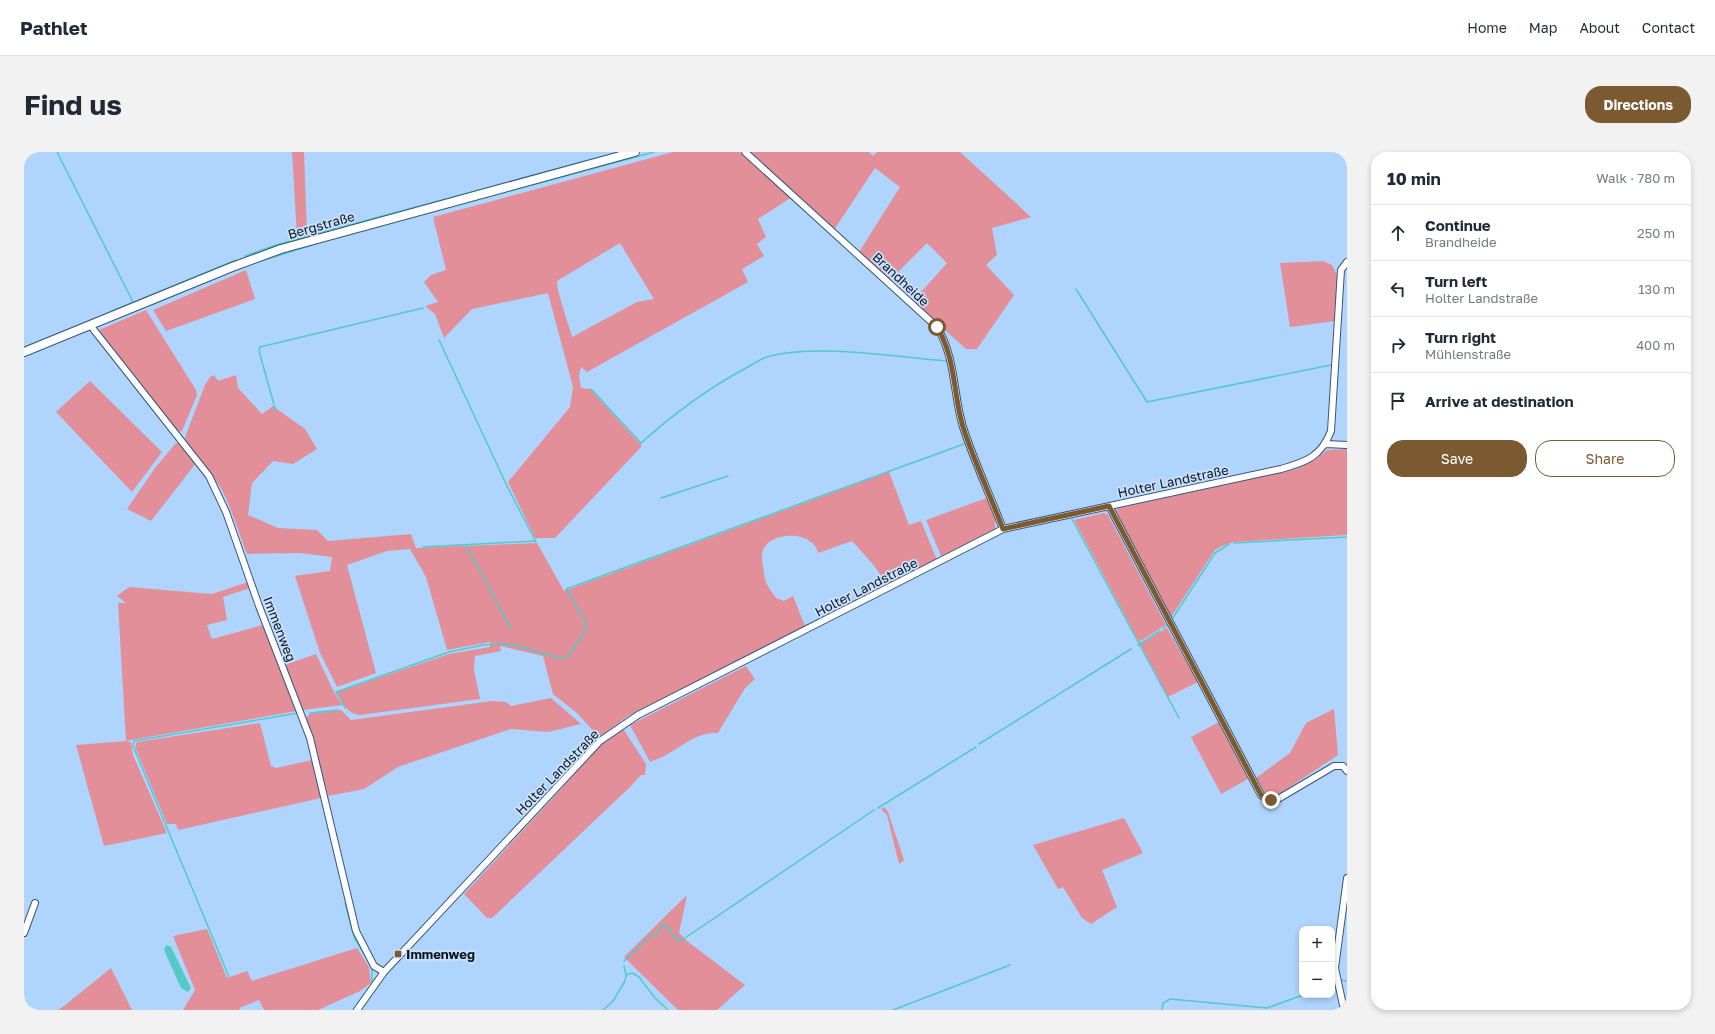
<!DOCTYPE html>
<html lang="en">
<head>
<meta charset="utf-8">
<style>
	body { margin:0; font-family:"Golos Text",sans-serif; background:#f2f2f3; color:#1f2937 }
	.controls { position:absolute; right:12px; bottom:12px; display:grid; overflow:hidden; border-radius:8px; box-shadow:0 2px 6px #0003 }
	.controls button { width:36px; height:36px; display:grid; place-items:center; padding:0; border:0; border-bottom:1px solid #e0e1e3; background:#fff; color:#1f2937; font:20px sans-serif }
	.stop { position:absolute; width:12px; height:12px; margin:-9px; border:3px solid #7b5a31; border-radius:50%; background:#fff }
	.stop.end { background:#7b5a31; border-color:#fff; box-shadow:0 1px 4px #0008 }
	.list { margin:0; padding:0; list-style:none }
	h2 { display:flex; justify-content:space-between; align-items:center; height:52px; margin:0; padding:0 16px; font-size:17px }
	h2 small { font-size:13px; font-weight:400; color:#747a83 }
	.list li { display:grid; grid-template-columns:26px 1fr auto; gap:12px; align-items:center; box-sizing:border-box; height:56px; padding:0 16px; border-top:1px solid #e0e1e3 }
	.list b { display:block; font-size:15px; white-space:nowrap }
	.list p { margin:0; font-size:13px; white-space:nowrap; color:#747a83 }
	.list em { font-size:13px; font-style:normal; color:#747a83 }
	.actions { display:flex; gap:8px; padding:12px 16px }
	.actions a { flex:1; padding:9px 0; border:1px solid #7b5a31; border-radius:16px; text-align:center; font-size:14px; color:#7b5a31 }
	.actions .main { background:#7b5a31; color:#fff }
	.icon { flex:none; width:22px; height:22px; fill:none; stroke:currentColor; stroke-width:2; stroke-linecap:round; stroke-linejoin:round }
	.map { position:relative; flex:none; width:1323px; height:858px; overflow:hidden; border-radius:16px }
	header { display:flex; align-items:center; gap:24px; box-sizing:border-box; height:56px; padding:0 20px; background:#fff; border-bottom:1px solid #e0e1e3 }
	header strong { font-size:19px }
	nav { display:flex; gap:22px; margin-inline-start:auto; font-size:14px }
	.intro { display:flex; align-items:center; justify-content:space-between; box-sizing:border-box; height:96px; padding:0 24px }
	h1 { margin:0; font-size:28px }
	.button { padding:10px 18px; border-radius:16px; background:#7b5a31; color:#fff; font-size:14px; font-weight:700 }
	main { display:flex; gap:24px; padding:0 24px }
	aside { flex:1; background:#fff; border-radius:16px; box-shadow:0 2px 6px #0003 }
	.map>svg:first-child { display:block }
	.green { fill:#e28f9a; fill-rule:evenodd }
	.water { fill:#53cac5 }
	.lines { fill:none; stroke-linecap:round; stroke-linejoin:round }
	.stream { stroke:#53cac5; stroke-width:1.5 }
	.minor-casing { stroke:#355679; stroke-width:8 }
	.tertiary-casing { stroke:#355679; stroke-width:10 }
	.minor { stroke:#fff; stroke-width:6 }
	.tertiary { stroke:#fff; stroke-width:8 }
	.route { stroke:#7b5a31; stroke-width:5 }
	.poi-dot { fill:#7b5a31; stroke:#cae0f9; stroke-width:1.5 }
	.labels { text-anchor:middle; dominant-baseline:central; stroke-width:3.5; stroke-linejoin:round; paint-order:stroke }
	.street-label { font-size:13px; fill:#091624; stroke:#cae0f9 }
	.poi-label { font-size:13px; font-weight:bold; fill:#091624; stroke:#cae0f9; text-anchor:start }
</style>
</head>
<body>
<header>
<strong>Pathlet</strong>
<nav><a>Home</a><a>Map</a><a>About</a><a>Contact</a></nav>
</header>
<div class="intro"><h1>Find us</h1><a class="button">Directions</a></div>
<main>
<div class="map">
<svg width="1323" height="858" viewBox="0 0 1323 858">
	<rect width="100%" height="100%" fill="#afd4fd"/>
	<path class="green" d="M268 0H280L283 83 273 85Z
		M649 0H715L768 45 734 67 742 85 733 92 740 104 718 117 724 130 563 220 557 215 555 224 557 236 566 237 618 294 531 386H511L484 330 546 255 549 235 524 141 448 157 420 186 411 162 401 154 414 150 400 130 407 123 422 118 409 65ZM596 91 630 147 613 150 548 185 534 139 533 129Z
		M723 0H845L849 4 853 0H936L1007 65 968 76 973 103 962 113 990 143 953 197H942L889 149 923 111 903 91 866 128 835 100 876 35 851 16 810 78Z
		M1299 109 1308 113 1313 123 1311 169 1266 175 1256 111Z
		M222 118 231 147 142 179 129 158Z
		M122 158 172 238 173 243 158 279 154 280 75 178Z
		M190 223 194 229 212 223 214 236 238 262 249 254 281 277 293 297 269 312 249 309 228 331 224 363 254 376 293 378 304 389 387 382 392 396 513 391 540 439 865 320 885 373 897 369 913 408 864 433 848 411 828 389 794 401C790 378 742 378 738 402 737 405 741 428 742 430 744 436 749 441 752 446L760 449 769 444 781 474 604 564 575 585 553 561 529 542 519 504 476 494 477 499 451 504 450 518 456 547 336 563C322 561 319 552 313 540L425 502 466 495V490L423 498 402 425 386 397 363 399 323 413 352 521 313 535 296 501 271 424 306 419 308 405 275 401 223 402C214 380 207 353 195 333 187 320 163 296 161 285L181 233 186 225Z
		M66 229 138 300 108 340 32 260Z
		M152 291H155L172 311 127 369 103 357 131 316Z
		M1323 297V383L1210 390 1198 394 1191 398 1147 465 1091 361 1092 358 1095 356 1272 317 1291 308 1303 298Z
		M963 346 971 367V377L917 404 902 368Z
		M1080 361 1084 363 1142 473 1115 490 1050 368Z
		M224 430 226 436 199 445 203 468 183 473 188 487 239 473 273 559 102 589 107 590 109 603 143 681 80 694 52 593 102 589 94 451H102L93 444 105 435 188 442Z
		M1143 476 1174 530 1144 545 1116 492Z
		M292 502 310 540 318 553 279 558 261 513Z
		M722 514 731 527 721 536 694 581C674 580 663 591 647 600 641 604 633 607 626 610L606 573Z
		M527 546 557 572 524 580 487 577 374 615 340 637 304 644 289 586 282 567 285 562 317 558 327 568 468 549 482 550 487 554Z
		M1310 557 1314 603 1254 643 1247 645 1241 642 1232 626 1266 601 1282 571Z
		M1195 570 1224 627 1197 642 1167 585Z
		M236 571 247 614 252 616 288 608 297 646 154 678 152 672H143L111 595 113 590Z
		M598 575 622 612 621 623H617L607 634 468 766H463L440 742 530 645 578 591Z
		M860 655 864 660 880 708 875 712 863 663 857 657Z
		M1100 666 1119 701 1078 718 1093 755 1067 772 1058 766 1039 735 1034 737 1009 693Z
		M663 743 655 781 663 789 721 833 693 858H654L600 805Z
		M183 777 203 826 223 819 228 829 333 796 345 815 347 831 336 839 294 858H240L235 848 215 856 216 858H159L171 838 149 784Z
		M87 816 108 858H34L40 854Z"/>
	<path class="water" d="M142 793 147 795 167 836 164 840 157 836 140 798Z"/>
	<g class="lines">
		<path class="stream" d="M33 0 109 150
			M389 65 630 0
			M315 85 382 67
			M221 104 255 92 595 0
			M237 109 304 88
			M1052 137 1123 250 1307 213
			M127 153 214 117
			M88 159 212 108
			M415 188 483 334 512 390
			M567 237 617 291
			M252 260 235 199 236 195 399 156
			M616 292C649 262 683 237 722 216 729 212 738 206 746 204 797 192 871 205 924 209
			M637 346 704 324
			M1048 367 1155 566
			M1210 391 1323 385
			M442 393 487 477
			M399 395 511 389
			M1148 467 1191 401 1205 392
			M1139 477 1143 474
			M1114 493 1136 479
			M1175 518 1240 642
			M321 556 312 540 425 500 459 493 474 492 490 493 535 506 543 505 562 478 561 468 542 437 940 292
			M286 561 314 558
			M955 592 1107 497
			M854 656 952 595
			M321 751 330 785 345 810
			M600 809 628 783 634 782 635 777 641 772 654 789 658 788 850 658
			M600 814 602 823
			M348 815V830
			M602 823 608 821 615 825 631 846 644 858
			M205 825 109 594 110 589 274 561
			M1315 828 1323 829
			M579 858 589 849 601 829 602 823
			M869 858 986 813
			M1138 858 1139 851 1146 847 1243 856 1279 843"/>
		<defs>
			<path id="minor" d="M721 0 913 175C932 206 929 242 939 275 950 309 966 343 979 377
				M66 173 185 324 202 360 235 454 286 586 332 779 350 814 360 820
				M1302 292 1323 293
				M1085 354 1237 643 1242 647H1254L1310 614H1319L1323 619
				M0 781 11 751
				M333 858 360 820 576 589 614 563 979 377 1257 317C1282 310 1297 305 1307 279L1317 118 1323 110
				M1320 858 1311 816 1323 726"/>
			<path id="tertiary" d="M0 200 208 115 257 97 611 0"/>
		</defs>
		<use href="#minor" class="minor-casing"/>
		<use href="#tertiary" class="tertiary-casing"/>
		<use href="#minor" class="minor"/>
		<use href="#tertiary" class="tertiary"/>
	</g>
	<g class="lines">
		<path class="route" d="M913 175C932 206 929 242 939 275 950 309 966 343 979 377L1085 354 1237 643 1242 647 1247 648"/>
	</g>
	<rect class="poi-dot" x="370" y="798" width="8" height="8" rx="2"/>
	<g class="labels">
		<g class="street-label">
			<text transform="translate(297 73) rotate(-16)">Bergstraße</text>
			<text transform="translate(877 127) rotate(43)">Brandheide</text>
			<text transform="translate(1149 329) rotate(-12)">Holter Landstraße</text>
			<text transform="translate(842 435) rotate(-27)">Holter Landstraße</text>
			<text transform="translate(256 477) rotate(69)">Immenweg</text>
			<text transform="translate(533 620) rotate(-46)">Holter Landstraße</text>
		</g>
		<g class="poi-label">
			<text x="382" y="802">Immenweg</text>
		</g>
	</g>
</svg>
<div class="controls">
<button>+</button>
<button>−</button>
</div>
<div class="stop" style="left:913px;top:175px"></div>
<div class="stop end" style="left:1247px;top:648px"></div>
</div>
<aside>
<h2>10 min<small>Walk · 780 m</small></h2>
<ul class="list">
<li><svg class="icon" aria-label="ahead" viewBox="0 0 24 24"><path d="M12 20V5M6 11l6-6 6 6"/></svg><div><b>Continue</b><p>Brandheide</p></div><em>250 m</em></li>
<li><svg class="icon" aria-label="left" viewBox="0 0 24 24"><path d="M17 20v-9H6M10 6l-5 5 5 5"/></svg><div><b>Turn left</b><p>Holter Landstraße</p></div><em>130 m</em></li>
<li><svg class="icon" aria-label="right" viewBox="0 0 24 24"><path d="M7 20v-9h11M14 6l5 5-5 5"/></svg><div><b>Turn right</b><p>Mühlenstraße</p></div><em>400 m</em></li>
<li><svg class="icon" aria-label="arrive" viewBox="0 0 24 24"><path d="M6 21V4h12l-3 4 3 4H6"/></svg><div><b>Arrive at destination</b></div></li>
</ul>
<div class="actions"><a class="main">Save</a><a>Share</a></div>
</aside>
</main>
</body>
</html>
